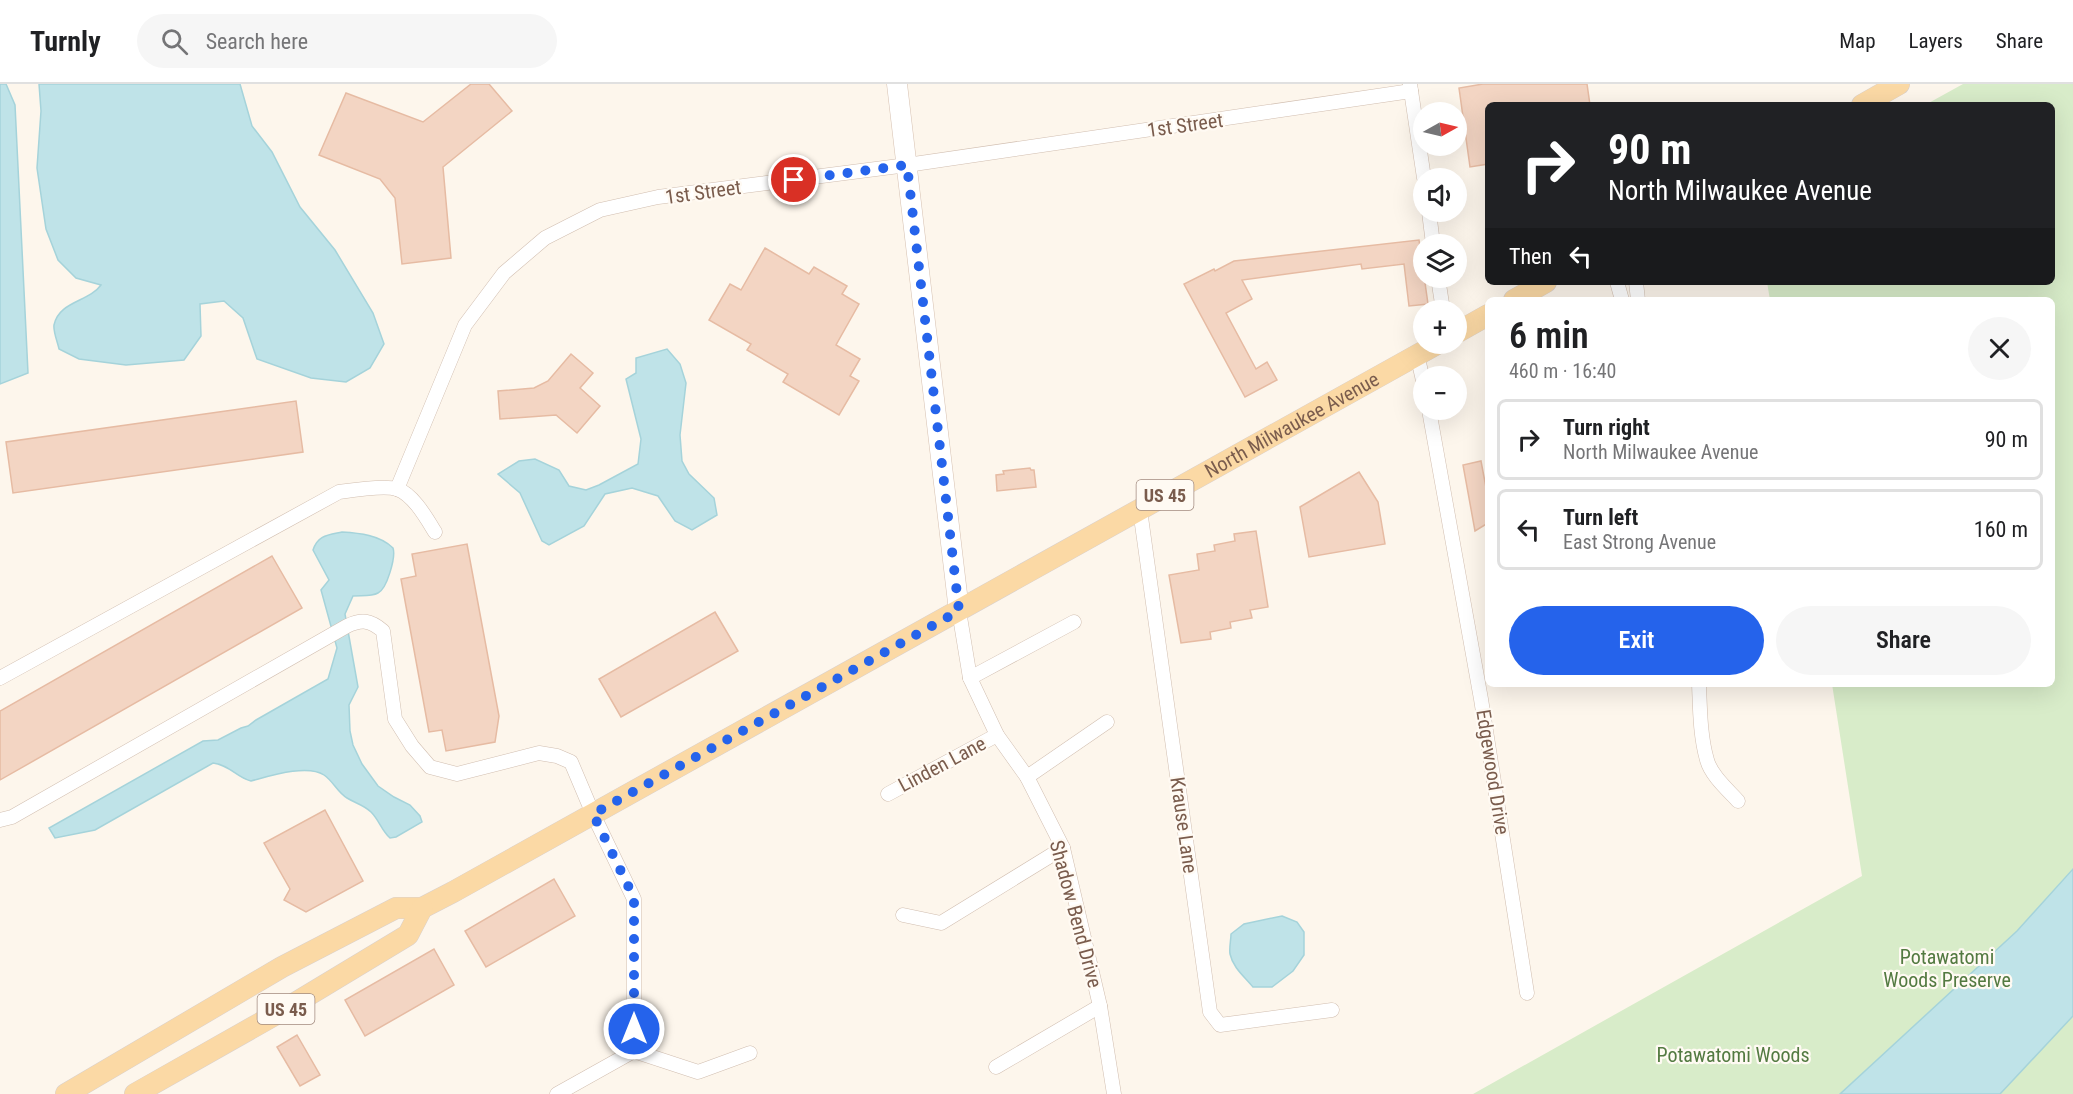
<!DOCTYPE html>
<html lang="en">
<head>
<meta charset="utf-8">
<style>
	body { margin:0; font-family:"Roboto Condensed",sans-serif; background:#f6f6f6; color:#202124; height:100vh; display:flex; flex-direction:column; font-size:22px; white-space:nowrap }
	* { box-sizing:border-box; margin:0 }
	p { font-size:20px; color:#757577 }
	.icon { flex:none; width:33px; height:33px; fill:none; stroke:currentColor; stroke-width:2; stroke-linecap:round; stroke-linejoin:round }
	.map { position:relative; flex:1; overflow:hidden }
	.side { position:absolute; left:1485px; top:213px; width:570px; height:390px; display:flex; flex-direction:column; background:#fff; border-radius:9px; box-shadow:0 6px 24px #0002 }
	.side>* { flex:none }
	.guide { position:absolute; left:1485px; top:18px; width:570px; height:183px; border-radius:9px; box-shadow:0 6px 24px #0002; background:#202124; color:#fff; overflow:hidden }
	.needle { width:39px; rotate:82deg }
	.tools { position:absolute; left:1413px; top:18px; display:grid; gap:12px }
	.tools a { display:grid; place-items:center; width:54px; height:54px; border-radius:50%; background:#fff; box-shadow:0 6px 24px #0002; font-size:30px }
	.pin { position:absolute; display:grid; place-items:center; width:51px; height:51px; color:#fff; margin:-26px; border:3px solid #fff; border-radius:50%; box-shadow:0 2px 6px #0007 }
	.me { position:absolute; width:66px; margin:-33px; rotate:0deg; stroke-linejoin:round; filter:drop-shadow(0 0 4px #0008) }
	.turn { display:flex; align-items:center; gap:21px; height:126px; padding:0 24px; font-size:27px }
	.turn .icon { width:78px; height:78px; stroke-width:2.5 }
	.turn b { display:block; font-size:42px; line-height:51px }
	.then { display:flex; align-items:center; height:57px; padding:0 24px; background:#0003; gap:12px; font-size:22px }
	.round { display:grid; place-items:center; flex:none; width:63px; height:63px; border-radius:32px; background:#f6f6f6 }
	.summary { display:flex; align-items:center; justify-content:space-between; height:102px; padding:0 24px }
	h1 { font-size:36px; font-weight:600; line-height:45px }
	.primary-button { display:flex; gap:12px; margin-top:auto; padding:12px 24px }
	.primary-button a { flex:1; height:69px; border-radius:36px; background:#2563eb; color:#fff; font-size:24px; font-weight:600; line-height:69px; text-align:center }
	.primary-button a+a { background:#f6f6f6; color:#202124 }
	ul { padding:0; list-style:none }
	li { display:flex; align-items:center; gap:18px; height:81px; margin:0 12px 9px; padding:0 12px; border:3px solid #e0e0e0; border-radius:9px }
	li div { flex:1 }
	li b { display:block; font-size:22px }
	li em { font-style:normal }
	header { display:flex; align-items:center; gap:36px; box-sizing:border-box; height:84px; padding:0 30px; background:#fff; border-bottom:2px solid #e0e0e0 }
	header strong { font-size:28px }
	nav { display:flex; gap:33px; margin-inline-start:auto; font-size:21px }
	.search { width:420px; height:54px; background:#f6f6f6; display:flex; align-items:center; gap:15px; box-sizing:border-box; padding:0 21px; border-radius:33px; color:#757577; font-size:22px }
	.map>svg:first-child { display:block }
	.green { fill:#d8ecc9 }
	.water { fill:#bfe3e8; stroke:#a5d3da; stroke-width:1.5 }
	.building { fill:#f3d5c3; stroke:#e6bba3; stroke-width:1.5 }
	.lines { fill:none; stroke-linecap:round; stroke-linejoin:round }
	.street-casing { stroke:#d1beb0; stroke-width:15 }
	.secondary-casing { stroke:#d6c0b0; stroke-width:21 }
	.primary-casing { stroke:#dad1cd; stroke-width:22 }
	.street { stroke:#fff; stroke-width:14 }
	.secondary { stroke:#fff; stroke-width:20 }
	.primary { stroke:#fbd9a5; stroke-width:21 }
	.route { stroke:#2563eb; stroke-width:10; stroke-dasharray:0 18 }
	.labels { text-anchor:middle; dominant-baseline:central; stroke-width:4.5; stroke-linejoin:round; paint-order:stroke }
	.shield { fill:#fffaf3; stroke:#a28b7f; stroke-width:1.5 }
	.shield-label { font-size:18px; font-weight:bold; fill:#7a5c4d }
	.street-label { font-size:20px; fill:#7a5c4d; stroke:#fffaf3 }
	.park-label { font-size:20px; fill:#537a41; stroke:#fffaf3 }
</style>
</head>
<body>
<header>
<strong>Turnly</strong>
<div class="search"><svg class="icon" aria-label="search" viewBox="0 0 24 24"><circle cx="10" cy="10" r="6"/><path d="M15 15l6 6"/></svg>Search here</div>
<nav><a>Map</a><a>Layers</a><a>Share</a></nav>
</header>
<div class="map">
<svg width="2073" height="1010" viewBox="0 0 2073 1010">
	<rect width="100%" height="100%" fill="#fdf6ec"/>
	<path class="green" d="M1963,0h110v1010h-600l389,-218 -30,-192h220v-384h-282l-3,-18h285v-177h-127z"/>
	<g class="water">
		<path d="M0,0h6l9,21 13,268 -28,11z"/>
		<path d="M39,0h201l12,42 20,26 28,55 35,43 38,63 11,31 -14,24 -24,14 -35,-4 -54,-19 -14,-41 -19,-17 -24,3 1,32 -17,24 -58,5 -47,-6 -20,-10c-1,-6 -6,-17 -5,-24 5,-24 35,-23 47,-40l-25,-7 -18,-18 -12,-31 -9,-61 4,-57z"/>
		<path d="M667,265l13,15 6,19 -6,52 2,26 7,13 25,24 3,17 -25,15 -17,-9 -17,-25 -26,-8 -27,6 -21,32 -35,19 -7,-4 -22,-48 -22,-19 21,-13 16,-2 24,11 10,16 17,4 13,-5 39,-21 3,-25 -15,-60 10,-6v-15z"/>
		<path d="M342,448c17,1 38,3 51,16 3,9 -6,41 -15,45 -7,4 -18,2 -25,3l-8,18 13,73 -9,18 1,26 3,14 9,19 16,22 16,11 16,8 10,11 2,6 -26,15 -6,1c-8,-7 -11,-18 -19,-26 -7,-7 -16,-9 -24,-14 -9,-5 -14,-17 -23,-23 -17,-11 -54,1 -73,6 -14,-3 -21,-16 -38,-18l-118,67 -40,8 -6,-10 154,-87 15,-1 23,-12 7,-2 8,-6 72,-41 9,-31 -16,-58 8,-10 -16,-30c5,-15 15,-15 29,-18z"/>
		<path d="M2073,785v147l-73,78h-160l177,-163z"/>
		<path d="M1282,832l15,6 7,10v23l-11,16 -21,16h-19c-8,-10 -20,-19 -23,-33 -1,-6 1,-14 1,-20l13,-10z"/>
	</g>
	<g class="building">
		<path d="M471,0h18l23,27 -69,56 8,91 -49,6 -7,-66 -15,-19 -61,-24 27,-62 77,29z"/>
		<path d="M1483,0h104l3,21h-102v59l-18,3 -11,-79z"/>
		<path d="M1419,156l9,64 -19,2 -5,-42 -42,5 -1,-5 -119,16 10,19 -26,14 30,56 11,-7 10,18 -32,17 -61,-113 30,-15 1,2 19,-10z"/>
		<path d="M765,164l44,26 5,-7 33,19 -5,8 17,10 -23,41 24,14 -10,17 9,5 -20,34 -56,-33 5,-8 -41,-24 4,-6 -42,-24 21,-36 11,6z"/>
		<path d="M571,270l22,19 -13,15 20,18 -23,27 -21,-18 -56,4 -2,-28 36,-3 14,-7z"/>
		<path d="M296,317l7,51 -290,41 -7,-51z"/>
		<path d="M1481,377l7,37v25l-13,8 -12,-66z"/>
		<path d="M1030,384l1,2h3l2,17 -39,4 -1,-16 8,-1 -1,-3z"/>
		<path d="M1359,388l19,30 7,42 -76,13 -9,-50z"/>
		<path d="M1256,447l12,76 -18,3 2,8 -22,4 1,6 -21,4 1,7 -30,4 -12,-68 30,-5 -2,-16 18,-3 -1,-6 21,-4 -1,-7z"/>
		<path d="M467,460l32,172 -4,26 -49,9 -4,-21 -13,2 -28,-153 15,-3 -4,-22z"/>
		<path d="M272,472l30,52 -302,172v-69z"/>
		<path d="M715,528l23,39 -117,66 -22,-38z"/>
		<path d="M325,726l38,71 -57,31 -22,-12 6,-11 -26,-46z"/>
		<path d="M554,795l21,37 -89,51 -21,-36z"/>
		<path d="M434,865l20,36 -89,51 -20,-36z"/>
		<path d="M297,951l23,40 -20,11 -23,-39z"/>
	</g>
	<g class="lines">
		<defs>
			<g id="street">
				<path d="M1410,0l14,94"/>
				<path d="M1429,128l4,32"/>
				<path d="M1438,194l5,32"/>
				<path d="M1617,198l5,18"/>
				<path d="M1636,198l2,18"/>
				<path d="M1417,270l7,31"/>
				<path d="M1429,326l52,289 46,294"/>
				<path d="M397,405l68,-164 39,-52 41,-35 55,-28 58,-13 249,-32 504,-74"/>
				<path d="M1140,426l70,502 10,13 112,-15"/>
				<path d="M959,527l11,67 27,57 30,42 36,71 37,158 14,88"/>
				<path d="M0,594l339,-186c14,-2 45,-7 58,-3 16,5 30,30 38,43"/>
				<path d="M970,594l104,-56"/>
				<path d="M1699,600c1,24 1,52 8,76 4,15 20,29 31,41"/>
				<path d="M1027,693l80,-55"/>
				<path d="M888,710l109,-59"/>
				<path d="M0,736l12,-3 335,-191c15,-7 23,-6 36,5l12,88 17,27 18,21 27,7 82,-21 18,3 14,6 22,52 41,85v152l-77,43"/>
				<path d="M903,831l38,8 122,-75"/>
				<path d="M634,967l64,21 52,-19"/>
				<path d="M996,983l104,-61"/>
			</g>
			<path id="secondary" d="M897,0l62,527"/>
			<g id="primary">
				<path d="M1862,21l37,-21"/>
				<path d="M1514,216l32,-18"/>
				<path d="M1456,249l32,-18"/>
				<path id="s1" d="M66,1010l216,-127 114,-59h26l31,-16 984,-548"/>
				<path d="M135,1010l152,-86 121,-73 14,-27"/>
			</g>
		</defs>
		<use href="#street" class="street-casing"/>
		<use href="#secondary" class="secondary-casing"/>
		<use href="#primary" class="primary-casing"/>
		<use href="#street" class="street"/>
		<use href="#secondary" class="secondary"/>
		<use href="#primary" class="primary"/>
	</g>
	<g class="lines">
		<path class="route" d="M634,945v-131l-41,-84 366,-203 -52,-446 -113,15"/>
	</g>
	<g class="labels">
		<g class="shield">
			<rect x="1136.5" y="396" width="57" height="30" rx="4.5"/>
			<rect x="257.5" y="910" width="57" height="30" rx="4.5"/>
		</g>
		<g class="shield-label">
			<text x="1165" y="411">US 45</text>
			<text x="286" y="925">US 45</text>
		</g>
		<g class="street-label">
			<text transform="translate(1185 41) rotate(-8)">1st Street</text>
			<text transform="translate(703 108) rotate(-8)">1st Street</text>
			<text stroke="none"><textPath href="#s1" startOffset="1400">North Milwaukee Avenue</textPath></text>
			<text transform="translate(942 680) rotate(-28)">Linden Lane</text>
			<text transform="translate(1493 688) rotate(81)">Edgewood Drive</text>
			<text transform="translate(1184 741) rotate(82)">Krause Lane</text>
			<text transform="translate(1076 830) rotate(75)">Shadow Bend Drive</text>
		</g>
		<g class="park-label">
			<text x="1947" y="873">Potawatomi<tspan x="1947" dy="23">Woods Preserve</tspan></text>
			<text x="1733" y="971">Potawatomi Woods</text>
		</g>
	</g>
</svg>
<div class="tools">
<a><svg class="needle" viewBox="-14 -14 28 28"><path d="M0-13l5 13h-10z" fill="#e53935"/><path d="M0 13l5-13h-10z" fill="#757577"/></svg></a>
<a><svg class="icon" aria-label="sound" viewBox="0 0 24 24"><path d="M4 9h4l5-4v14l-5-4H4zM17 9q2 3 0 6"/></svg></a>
<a><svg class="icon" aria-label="layers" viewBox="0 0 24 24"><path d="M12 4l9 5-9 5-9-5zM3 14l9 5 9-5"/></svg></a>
<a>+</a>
<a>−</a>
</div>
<div class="pin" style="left:794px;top:96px;background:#d93025"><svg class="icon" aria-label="arrive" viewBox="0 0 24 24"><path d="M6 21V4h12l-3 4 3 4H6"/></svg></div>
<svg class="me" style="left:634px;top:945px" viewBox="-20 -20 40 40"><circle r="17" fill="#2563eb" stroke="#fff" stroke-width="3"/><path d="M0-11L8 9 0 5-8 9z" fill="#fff"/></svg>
<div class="guide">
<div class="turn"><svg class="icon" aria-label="right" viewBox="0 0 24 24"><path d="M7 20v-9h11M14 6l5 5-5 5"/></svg><div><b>90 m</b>North Milwaukee Avenue</div></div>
<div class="then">Then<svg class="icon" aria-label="left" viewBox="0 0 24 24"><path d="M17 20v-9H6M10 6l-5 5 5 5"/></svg></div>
</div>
<section class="side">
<div class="summary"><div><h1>6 min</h1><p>460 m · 16:40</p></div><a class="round"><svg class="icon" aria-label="close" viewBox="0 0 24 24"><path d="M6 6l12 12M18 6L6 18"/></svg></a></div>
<ul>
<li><svg class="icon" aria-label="right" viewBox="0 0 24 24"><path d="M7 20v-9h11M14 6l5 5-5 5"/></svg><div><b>Turn right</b><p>North Milwaukee Avenue</p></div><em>90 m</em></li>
<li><svg class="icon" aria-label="left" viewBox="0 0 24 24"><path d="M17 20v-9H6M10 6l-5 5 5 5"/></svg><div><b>Turn left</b><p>East Strong Avenue</p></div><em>160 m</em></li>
</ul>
<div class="primary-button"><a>Exit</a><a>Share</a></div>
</section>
</div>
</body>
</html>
